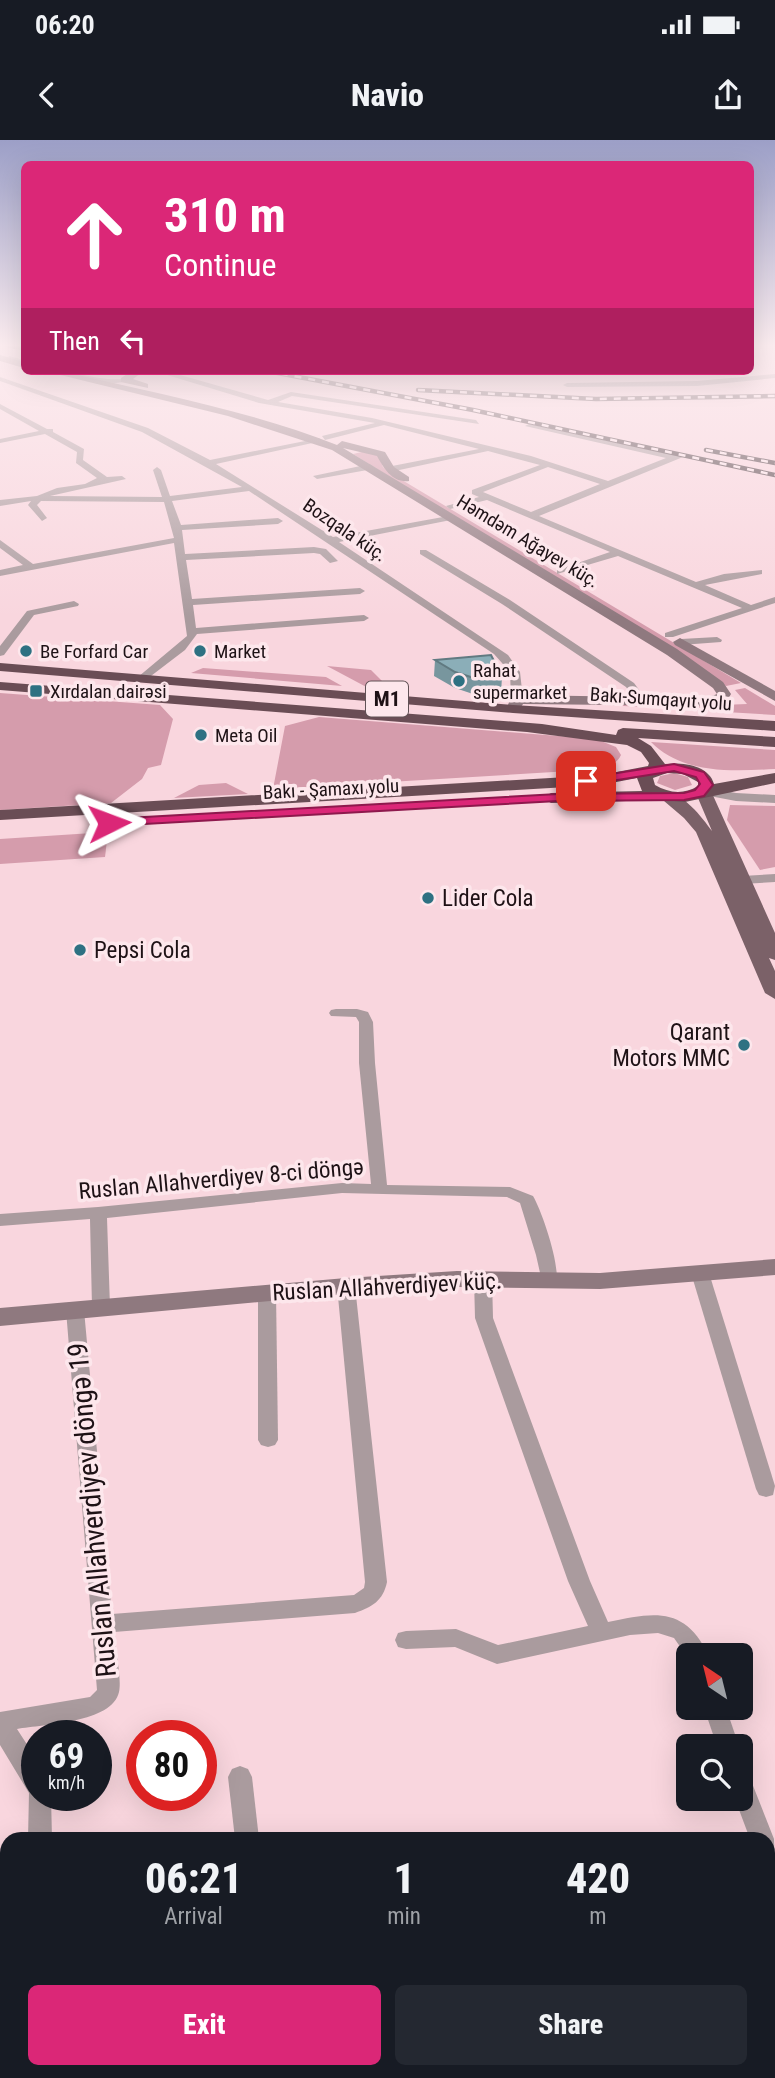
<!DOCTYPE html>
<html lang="en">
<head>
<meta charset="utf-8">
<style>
	body { margin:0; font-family:"Roboto Condensed",sans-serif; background:#242831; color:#f1f3f6; height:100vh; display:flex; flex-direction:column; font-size:26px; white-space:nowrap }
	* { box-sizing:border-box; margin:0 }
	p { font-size:23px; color:#9ea1a6 }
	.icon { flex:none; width:38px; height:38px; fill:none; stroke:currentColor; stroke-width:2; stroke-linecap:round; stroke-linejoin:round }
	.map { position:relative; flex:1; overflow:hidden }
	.panel { position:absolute; left:0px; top:1692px; width:775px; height:247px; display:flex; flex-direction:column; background:#171b24; border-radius:21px 21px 0 0; box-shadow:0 7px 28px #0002 }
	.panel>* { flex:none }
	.banner { position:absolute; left:21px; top:21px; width:733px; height:214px; border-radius:10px; box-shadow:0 7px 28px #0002; background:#db2777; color:#fff; overflow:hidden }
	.needle { width:46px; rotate:325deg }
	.fabs { position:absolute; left:676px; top:1503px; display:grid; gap:14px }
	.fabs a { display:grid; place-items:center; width:77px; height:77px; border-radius:10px; background:#171b24; box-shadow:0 7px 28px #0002; font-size:35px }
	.speed { position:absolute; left:21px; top:1580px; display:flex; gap:14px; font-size:35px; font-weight:700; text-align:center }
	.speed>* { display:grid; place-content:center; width:91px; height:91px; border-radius:50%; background:#171b24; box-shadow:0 7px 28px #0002; line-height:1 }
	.speed small { font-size:18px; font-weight:400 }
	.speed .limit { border:10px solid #d22; background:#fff; color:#111 }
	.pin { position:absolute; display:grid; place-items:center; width:60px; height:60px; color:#fff; margin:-30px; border-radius:14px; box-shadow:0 4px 10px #0006 }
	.me { position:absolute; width:77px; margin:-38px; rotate:87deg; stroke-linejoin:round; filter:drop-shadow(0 0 5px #0008) }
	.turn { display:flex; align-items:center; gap:24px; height:147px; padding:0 28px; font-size:32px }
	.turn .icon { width:91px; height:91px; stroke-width:2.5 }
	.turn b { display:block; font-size:49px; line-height:60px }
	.then { display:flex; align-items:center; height:66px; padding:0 28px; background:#0003; gap:14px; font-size:26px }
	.eta { display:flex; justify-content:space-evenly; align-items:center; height:119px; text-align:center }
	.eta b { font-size:42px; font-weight:800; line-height:49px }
	.primary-button { display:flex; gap:14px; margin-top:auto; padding:14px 28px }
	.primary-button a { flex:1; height:80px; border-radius:10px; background:#db2777; color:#fff; font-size:28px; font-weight:800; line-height:80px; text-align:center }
	.primary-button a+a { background:#242831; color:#f1f3f6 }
	.status { display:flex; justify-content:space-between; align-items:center; height:49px; padding:0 35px; background:#171b24; direction:ltr }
	.status svg { height:19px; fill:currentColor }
	header { display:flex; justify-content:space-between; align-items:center; height:91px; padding:0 28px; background:#171b24; font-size:32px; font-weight:800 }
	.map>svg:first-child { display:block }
	.green { fill:#d59cac }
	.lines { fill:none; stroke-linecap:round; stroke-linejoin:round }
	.street { fill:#aa9b9e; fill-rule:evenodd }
	.secondary { fill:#8f797f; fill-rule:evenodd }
	.primary { fill:#7b6168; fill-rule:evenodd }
	.highway { fill:#6a4d55; fill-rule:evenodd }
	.rail-casing { stroke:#47373c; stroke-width:4.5 }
	.rail { stroke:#fde7ec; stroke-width:2.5; stroke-dasharray:7; stroke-linecap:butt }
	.wall { fill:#78969e }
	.building { fill:#8baeb8; stroke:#617a81; stroke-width:2 }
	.route { fill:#db2777; stroke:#8e194d; stroke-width:2 }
	.poi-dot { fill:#2e7182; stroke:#fde7ec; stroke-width:2.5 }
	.labels { text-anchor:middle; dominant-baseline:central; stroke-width:7; stroke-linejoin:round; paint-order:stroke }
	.far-street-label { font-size:19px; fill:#1e1216; stroke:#fde7ec }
	.far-poi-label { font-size:19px; fill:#1e1216; stroke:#fde7ec; text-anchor:start }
	.shield { fill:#fde7ec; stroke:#615256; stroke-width:2 }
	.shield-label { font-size:21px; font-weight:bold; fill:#1e1216 }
	.poi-label { font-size:23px; fill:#1e1216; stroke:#fde7ec; text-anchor:start }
	.street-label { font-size:23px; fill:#1e1216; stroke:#fde7ec }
	.near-street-label { font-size:28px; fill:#1e1216; stroke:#fde7ec }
</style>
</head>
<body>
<div class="status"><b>06:20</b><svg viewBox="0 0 49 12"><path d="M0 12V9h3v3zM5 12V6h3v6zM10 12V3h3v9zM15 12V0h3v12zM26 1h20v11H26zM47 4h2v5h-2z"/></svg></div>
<header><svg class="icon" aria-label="back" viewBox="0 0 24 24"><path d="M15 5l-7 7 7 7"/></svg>Navio<svg class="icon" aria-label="share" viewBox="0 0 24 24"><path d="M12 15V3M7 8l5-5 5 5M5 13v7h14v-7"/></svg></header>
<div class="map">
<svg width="775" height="1938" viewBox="0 0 775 1938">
	<rect width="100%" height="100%" fill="#f9d6de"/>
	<g class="green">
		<path d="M366,311l13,5 4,11 9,7 349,209 -15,3 -373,-232z"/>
		<path d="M327,526l44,4 15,15 -14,5z"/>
		<path d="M203,528l123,9 16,9 -151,-13z"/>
		<path d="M745,548l30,18v9l-219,-13 114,5 77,-3 -12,-14z"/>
		<path d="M0,553l160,12 13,14 -12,46 -13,3 -6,11 -31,24 -111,7z"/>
		<path d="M319,577l277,22 20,8 5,8c-6,13 -21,13 -34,15l-314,19 12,-63z"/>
		<path d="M651,602l124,8v19c-42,2 -91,6 -124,-27z"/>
		<path d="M674,633l14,4 4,8 -17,5 -18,-7 3,-7z"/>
		<path d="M226,643l22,11 -74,4 25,-13z"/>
		<path d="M730,665l45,1v61l-15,3 -33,-50z"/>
		<path d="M108,692l-3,25 -105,7v-25z"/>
	</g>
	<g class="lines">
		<g class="street">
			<path d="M9,216l15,4v4l-18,-4z"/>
			<path d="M57,231c18,0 33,7 51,8 8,1 15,-1 22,2l-21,3z"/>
			<path d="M154,231h12l102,29 23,-8 185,28 3,4 -187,-28 -14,6 94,16 159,38 77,25 58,-23 -141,-32 4,-2 145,31 9,-2v4l-144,59 157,66 28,-8 38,-4v4l-57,11 46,20 24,-8v6l-102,34h-8v-4l77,-25 -124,-52 -61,18v-4l53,-18 -123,-52 -37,9 -4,-3 33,-9 -7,-3v-4l68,-25 -52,-14 -98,21 -3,-1v-4l92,-18 -95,-24 -59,15 -3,-4 53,-13 -116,-20zM548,327l52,17 -69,28 -48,-20z"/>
			<path d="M775,234v4l-78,8 -130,1 -4,-2 4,-2 130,-2z"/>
			<path d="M0,237l148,51 62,32 110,-22 -3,4 -101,22 117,73 121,-22 1,2 -4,3 -112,22 169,113 12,17 3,27 -6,3 -6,-3 -1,-27 -16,-18 -245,-163 -77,10 9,24 97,-7 5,3 -5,3 -96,6 3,24 129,-7 12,2 12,12 -8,2 -10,-9 -6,-1 -128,7 6,39 168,-11 5,3 -5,3 -167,11 3,23 168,-13 5,3 -5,3 -167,13 -12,16 -38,29h-8l-1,-2 49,-41 -13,-93 -174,33v-6l23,-5 -23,-17v-8l33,24 141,-26 -10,-36 -123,-1 -4,4 10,13 -5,3 -14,-16 3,-4 -31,5v-6l37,-4 20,-8 28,-4 12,-6 -21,-15 1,-11 -32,-18 -45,9v-4l39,-8 -39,-22v-5l47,25h6v3l31,17 -1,11 24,17 15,-1 4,3 -76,17 112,1 -9,-27 4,-3 4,3 9,26 72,-9 -100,-55 -142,-51z"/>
			<path d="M370,324l4,3 -1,2 -56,10 -4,-3z"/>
			<path d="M420,410h6l84,50 124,83 14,19 -10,2 -12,-17 -124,-83 -82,-50z"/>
			<path d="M74,461l5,3 -1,2 -44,9 -30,40 -4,1v-10l27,-35z"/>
			<path d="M717,497l5,3 -1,2 -40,3 -5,-3 5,-3z"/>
			<path d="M703,647l33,6 39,2v8l-39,-2 -37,-7 -2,-3z"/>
			<path d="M775,734v8l-33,2 -7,-4 7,-4z"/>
			<path d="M336,869h21l11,3 5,10 2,41 12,122 123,2 23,9c9,15 30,76 22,90h-12l-7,-31 -16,-52 -13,-6 -165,-4 -235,25 3,89 -3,4h-12l-3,-4 -2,-88 -90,7v-12l98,-7 244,-24 29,1 -12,-121v-41l-3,-5 -25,-1 -2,-3 2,-3z"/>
			<path d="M700,1127l6,2 3,4 66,213 -2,9 -7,2 -7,-2 -3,-6 -65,-216 3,-4z"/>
			<path d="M483,1133l6,2 3,4 1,39 97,263 18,41c47,-10 77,-16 101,34h-21v2l-14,-20 -16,-5 -28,2 -133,29 -42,-17 -49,2 -8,-2 -3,-7 3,-7 8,-2 50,-2 42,16 90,-19 -20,-45 -93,-263 -1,-39 3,-4z"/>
			<path d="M346,1140l6,2 3,4 32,296c-4,19 -15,25 -32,31l-241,19c1,16 8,46 5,60 -7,31 -75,32 -102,37l20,31v36h14l1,43h-24l1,-46 -29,-48v-33l90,-15 7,-7 -31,-380 3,-4h12l3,4 28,304 242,-19 10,-7 1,-6 -28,-296 3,-4z"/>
			<path d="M267,1146l6,2 3,4 2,148 -3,5 -7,2 -7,-2 -3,-5v-148l3,-4z"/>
			<path d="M704,1568h22l13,38h-22z"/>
			<path d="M240,1626l8,3 4,8 7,62h-24l-7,-62 4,-8z"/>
			<path d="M740,1630l8,3 26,66 1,41 -7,-3v-38h-18l-15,-40h5z"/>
			<rect x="768" y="1776" width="7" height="24"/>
			<rect x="31" y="1932" width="26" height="6"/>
			<rect x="259" y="1932" width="26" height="6"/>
			<path d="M351,1932h76l-2,6h-76z"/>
			<rect x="472" y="1932" width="26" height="6"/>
		</g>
		<g class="secondary">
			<path d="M5,205h19v6l-18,-4z"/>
			<path d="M0,215l24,7v6l-24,-7z"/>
			<path d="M44,231h17c93,22 187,39 276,74l5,-4 43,11 9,15 15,10v4c-16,2 -25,-12 -32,-25l-34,-8 334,201 46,33 8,12 -4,7 -19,5 -185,-2 -5,8h-10l-2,-3 6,-13 5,-1 190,3 10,-4 -4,-6 -46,-33 -335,-205 -104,-34z"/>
			<path d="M132,231h12l-11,8 15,5v4l-27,-6v-4z"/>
			<path d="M680,498l95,53v10l-100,-56 -2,-3z"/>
			<path d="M775,1119v16l-175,14 -143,-2 -111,7 -346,32v-18l346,-30 111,-7 143,2z"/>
		</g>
		<path class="primary" d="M703,646l8,5 64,142v27l-6,-2 6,13v28l-10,-6 -69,-161 -12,-14 -27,-23 2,-3c20,-5 43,25 53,39l-17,-40z"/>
		<g class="highway">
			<path d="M0,523l513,42 262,16v10l-262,-18 -513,-42z"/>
			<path d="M0,542l542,42 74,11 2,-5 5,-2 152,9v10l-137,-9 13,8 14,18c17,-2 44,1 49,20l61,-11v10l-90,19 -22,-2 -112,3 -8,-5 8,-5 91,-2 -5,-13 -36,7 -601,35v-10l601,-35 47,-9 1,-3 -8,-11 -14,-7 -100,-13 -527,-42zM667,633l16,1 15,8v4c-15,9 -29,7 -43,-1l-2,-7z"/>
		</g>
		<defs>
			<g id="rail">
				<path d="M267,231l206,39 302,65"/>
				<path d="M418,250l178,9 179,-3"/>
				<path d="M706,310l69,13"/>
			</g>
		</defs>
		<use href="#rail" class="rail-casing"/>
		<use href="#rail" class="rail"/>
	</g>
	<path class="wall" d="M435,520l67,17 -1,16 -28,1 -18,-6 -21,-12z"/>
	<path class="building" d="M491,515l11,22 -28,1 -19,-6 -20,-12z"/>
	<linearGradient id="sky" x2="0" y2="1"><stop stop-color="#9c9fc7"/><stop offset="0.43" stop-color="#fcedf0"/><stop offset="1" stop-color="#fcedf0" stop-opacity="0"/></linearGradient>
	<rect width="775" height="477" fill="url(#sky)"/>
	<path class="route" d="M674,624l30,8 9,13 -9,11 -20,4 -126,1 -449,25 -6,-3 6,-4 449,-25 126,-1 11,-3 5,-6 -4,-7 -22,-6 -88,14 -6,-4 6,-3z"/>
	<g class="poi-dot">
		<circle cx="26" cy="511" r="7"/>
		<circle cx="200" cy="511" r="7"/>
		<circle cx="459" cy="541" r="7"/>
		<rect x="29" y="544" width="14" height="14" rx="3.5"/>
		<circle cx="201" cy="595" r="7"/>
		<circle cx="428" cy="758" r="7"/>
		<circle cx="80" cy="810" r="7"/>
		<circle cx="744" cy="905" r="7"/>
	</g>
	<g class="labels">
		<g class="far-street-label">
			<text transform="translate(345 390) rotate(34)">Bozqala küç.</text>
			<text transform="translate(528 401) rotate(31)">Həmdəm Ağayev küç.</text>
			<text transform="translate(661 559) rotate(4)">Bakı-Sumqayıt yolu</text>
			<text transform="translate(331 649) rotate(-3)">Bakı - Şamaxı yolu</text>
		</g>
		<g class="far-poi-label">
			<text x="40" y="511">Be Forfard Car</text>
			<text x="214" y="511">Market</text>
			<text x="473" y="530">Rahat<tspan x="473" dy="22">supermarket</tspan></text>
			<text x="50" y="551">Xırdalan dairəsi</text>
			<text x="215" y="595">Meta Oil</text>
		</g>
		<rect class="shield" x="366" y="541.5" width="42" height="35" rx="5"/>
		<g class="shield-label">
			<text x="387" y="559">M1</text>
		</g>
		<g class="poi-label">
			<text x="442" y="758">Lider Cola</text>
			<text x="94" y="810">Pepsi Cola</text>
			<text x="730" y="892" text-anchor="end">Qarant<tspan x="730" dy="26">Motors MMC</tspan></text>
		</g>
		<g class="street-label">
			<text transform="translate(221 1039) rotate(-5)">Ruslan Allahverdiyev 8-ci döngə</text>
			<text transform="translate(387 1147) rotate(-3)">Ruslan Allahverdiyev küç.</text>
		</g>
		<g class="near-street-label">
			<text transform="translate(92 1370) rotate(-95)">Ruslan Allahverdiyev döngə 19</text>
		</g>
	</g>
</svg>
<div class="fabs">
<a><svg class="needle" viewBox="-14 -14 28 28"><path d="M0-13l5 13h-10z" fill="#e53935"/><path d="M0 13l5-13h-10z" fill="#9ea1a6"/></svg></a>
<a><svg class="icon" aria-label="search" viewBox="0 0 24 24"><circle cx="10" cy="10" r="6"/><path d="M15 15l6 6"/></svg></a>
</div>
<div class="speed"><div>69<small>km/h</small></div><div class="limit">80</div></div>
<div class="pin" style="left:586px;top:641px;background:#d93025"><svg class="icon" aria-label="arrive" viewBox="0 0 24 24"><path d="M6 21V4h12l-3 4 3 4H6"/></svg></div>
<svg class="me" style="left:109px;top:683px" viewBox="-20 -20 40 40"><path d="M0-17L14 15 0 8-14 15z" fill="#db2777" stroke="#fff" stroke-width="4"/></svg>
<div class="banner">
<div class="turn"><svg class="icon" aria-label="ahead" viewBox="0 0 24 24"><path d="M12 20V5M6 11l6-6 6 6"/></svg><div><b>310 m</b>Continue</div></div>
<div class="then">Then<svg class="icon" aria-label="left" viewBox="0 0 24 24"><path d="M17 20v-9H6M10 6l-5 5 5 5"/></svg></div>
</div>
<section class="panel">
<div class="eta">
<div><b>06:21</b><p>Arrival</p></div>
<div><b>1</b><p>min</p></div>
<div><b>420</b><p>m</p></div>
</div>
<div class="primary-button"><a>Exit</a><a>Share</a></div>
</section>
</div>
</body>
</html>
